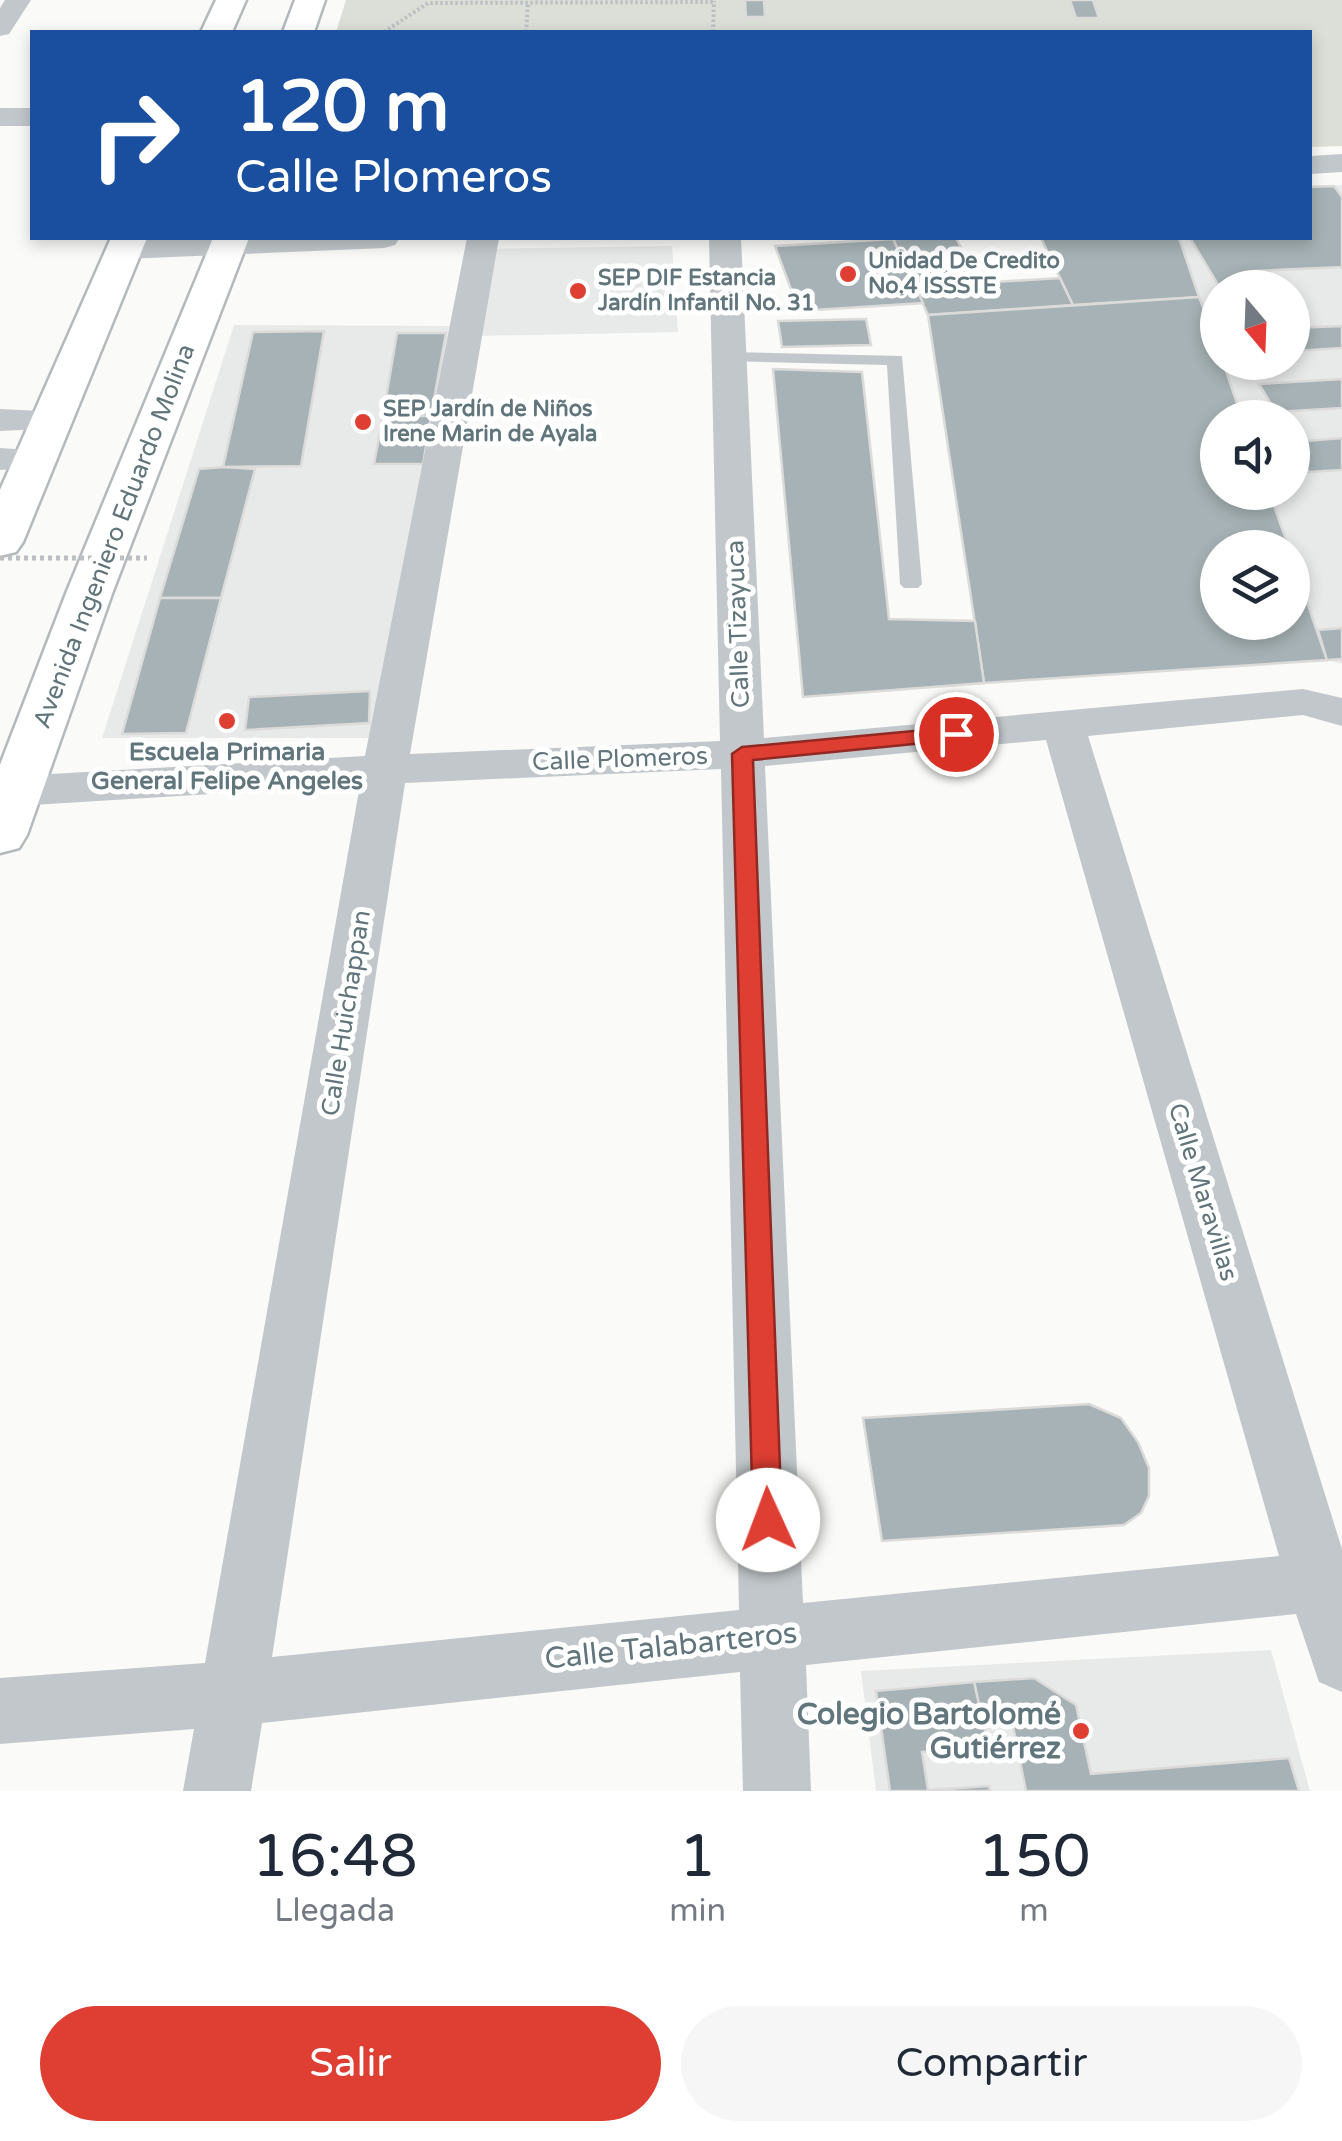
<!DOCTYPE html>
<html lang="es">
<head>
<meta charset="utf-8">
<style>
	body { margin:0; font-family:"Varela Round",sans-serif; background:#f6f6f7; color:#1f2937; height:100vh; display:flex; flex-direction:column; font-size:38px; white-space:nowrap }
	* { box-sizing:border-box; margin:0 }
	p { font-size:32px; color:#747a83 }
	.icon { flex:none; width:55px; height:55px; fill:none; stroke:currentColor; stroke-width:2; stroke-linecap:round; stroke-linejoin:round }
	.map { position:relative; height:1791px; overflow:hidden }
	.details { display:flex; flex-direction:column; background:#fff; flex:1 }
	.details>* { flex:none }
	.hud { position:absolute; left:30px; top:30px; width:1282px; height:210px; border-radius:0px; box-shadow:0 5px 15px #0003; background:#1a4fa0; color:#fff; overflow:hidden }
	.needle { width:65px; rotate:161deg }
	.controls { position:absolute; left:1200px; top:270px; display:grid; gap:20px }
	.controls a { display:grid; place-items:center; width:110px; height:110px; border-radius:50%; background:#fff; box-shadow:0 5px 15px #0003; font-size:50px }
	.pin { position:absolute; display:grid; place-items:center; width:85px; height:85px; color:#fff; margin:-42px; border:5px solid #fff; border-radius:50%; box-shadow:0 2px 10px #0007 }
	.me { position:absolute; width:110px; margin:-55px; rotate:358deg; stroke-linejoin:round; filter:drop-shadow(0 0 8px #0008) }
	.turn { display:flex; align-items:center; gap:35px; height:210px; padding:0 40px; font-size:45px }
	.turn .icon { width:130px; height:130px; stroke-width:2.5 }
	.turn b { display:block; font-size:70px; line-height:85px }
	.eta { display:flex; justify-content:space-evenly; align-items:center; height:170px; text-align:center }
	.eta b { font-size:60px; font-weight:600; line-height:70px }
	.cta { display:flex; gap:20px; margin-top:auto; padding:20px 40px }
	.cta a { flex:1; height:115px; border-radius:60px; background:#df3e33; color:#fff; font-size:40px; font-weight:600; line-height:115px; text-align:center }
	.cta a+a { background:#f6f6f7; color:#1f2937 }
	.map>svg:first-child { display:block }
	.built { fill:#e8eae9 }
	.green { fill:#dbdfd7 }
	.building { fill:#a6b2b5; stroke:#dcdbda; stroke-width:2.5 }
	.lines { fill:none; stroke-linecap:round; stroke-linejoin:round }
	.primary-casing { stroke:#b3babc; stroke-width:5 }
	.path { stroke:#bcc0c2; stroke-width:4; stroke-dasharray:2.5 2.5; stroke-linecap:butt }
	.lane { fill:#c1c7ca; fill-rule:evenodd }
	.street { fill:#c1c7ca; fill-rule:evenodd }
	.primary { fill:#fff; fill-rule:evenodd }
	.path-bridge { stroke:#bcc0c2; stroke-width:5; stroke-dasharray:4 4; stroke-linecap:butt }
	.route { fill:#df3e33; stroke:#912821; stroke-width:2.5 }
	.poi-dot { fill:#df3e33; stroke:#fff; stroke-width:4 }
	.labels { text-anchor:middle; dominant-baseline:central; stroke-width:10; stroke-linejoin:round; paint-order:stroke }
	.far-poi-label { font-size:22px; font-weight:bold; fill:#61757c; stroke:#fff; text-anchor:start }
	.street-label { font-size:25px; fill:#61757c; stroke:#fff }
	.poi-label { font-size:25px; font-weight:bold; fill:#61757c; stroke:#fff }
	.near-street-label { font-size:30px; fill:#61757c; stroke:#fff }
	.near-poi-label { font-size:30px; font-weight:bold; fill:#61757c; stroke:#fff; text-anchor:end }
</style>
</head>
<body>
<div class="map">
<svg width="1342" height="1791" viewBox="0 0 1342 1791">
	<rect width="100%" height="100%" fill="#fafaf8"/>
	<g class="built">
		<path d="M1342,185v479l-15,-4 -34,-101 -1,-11 -3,-1 -20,-54 23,-1v-74l-50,-1 -19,-54 69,-1v-74h-74l-1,59 -38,-109h131v-52z"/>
		<path d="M672,246l6,86 -201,4 7,-87z"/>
		<path d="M234,325l215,1 -69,412h-278z"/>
		<path d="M1271,1650l39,141h-434l-15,-120z"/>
	</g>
	<path class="green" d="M346,0h996v146l-32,1v-115h-974z"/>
	<g class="building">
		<path d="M745,0h19l1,17h-19z"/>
		<path d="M1070,0h23l6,18h-23z"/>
		<path d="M1334,186l8,11v70l-86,4 11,17h-47l-30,-50h120v-51z"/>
		<path d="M956,238l23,45 81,-5 13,27 -145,10 -35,-76z"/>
		<path d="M1041,238h138l20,59 -126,8z"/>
		<path d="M893,239l30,64 -124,8 -24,-65z"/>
		<path d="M1199,297l19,50v15h5l19,56h-24v74h51l20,56h-71v74h74v-63l35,101 -343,23 -56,-368z"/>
		<path d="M866,319l5,26 -89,2 -4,-26z"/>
		<path d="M1342,326v22l-47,3 -3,-3v-20z"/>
		<path d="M324,331l-23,135 -78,1 30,-135z"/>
		<path d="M397,333h49l-15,83h-48z"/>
		<path d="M773,369l89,3 27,247 86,2 9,62 -181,14z"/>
		<path d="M1342,379v29l-66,4 -17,-28z"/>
		<path d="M383,416h48l-8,48h-49z"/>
		<path d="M1342,438v32l-33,2 -17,-30z"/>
		<path d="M223,467l32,2 -34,129h-61l39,-129z"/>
		<path d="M160,598h61l-35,135 -64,1z"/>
		<path d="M1342,628v31l-15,1 -9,-30z"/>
		<path d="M370,691l-1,32 -124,7 4,-33z"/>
		<path d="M1089,1404l32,14 17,24 11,26v28l-8,17 -17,12 -242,16 -19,-123z"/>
		<path d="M1034,1678l42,27 15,69 198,-16 10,33h-273l-13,-65 -30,2 -9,-46z"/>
		<path d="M974,1682l15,66 -67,4 6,38 61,-4 1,5h-100l-14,-100z"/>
	</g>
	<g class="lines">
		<defs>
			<g id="primary">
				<path d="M216,0h30l-14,32h-31z"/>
				<path d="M295,0h30l-11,32h-31z"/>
				<path d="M111,238h36l-124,304 -7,10 -16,4v-66z"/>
				<path d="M213,238h36l-136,353 -86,244 -8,13 -19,5v-88l67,-174z"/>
			</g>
		</defs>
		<use href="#primary" class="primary-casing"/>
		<g class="path">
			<path d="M384,32l44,-29 286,-1"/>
			<path d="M526,32l2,-29"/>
			<path d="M713,32l1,-31"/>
		</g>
		<path class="lane" d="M729,352l173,4 20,228 -4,4h-14l-4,-4 -13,-219 -164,-4v-8z"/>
		<g class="street">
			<path d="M5,0h26l-22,34 -9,2v-28z"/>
			<rect x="0" y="108" width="32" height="18"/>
			<path d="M1342,154v18l-32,2v-18z"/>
			<path d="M169,238h231l-5,7 -11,3 -260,11 -11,-3 -5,-7 5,-7z"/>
			<path d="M467,238h32l-89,516 310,-13 -11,-503h32l23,500 539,-49 39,9v28l-39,-11 -215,21 254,813v143l-23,-10 -23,-68 -490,51 5,126h-68l-3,-119 -478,51 -11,68h-68l11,-62 -194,15v-66l205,-15 155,-878 -344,21 -16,-5v-20l16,-5 349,-20zM1046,740l233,816 -476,47 -38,-837zM721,769l18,841 -467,47 133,-874z"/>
			<path d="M0,409l62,3 5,8 -5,8 -62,3z"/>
			<path d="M0,448l45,3 6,8 -6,8 -45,3z"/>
		</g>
		<use href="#primary" class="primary"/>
		<path class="path-bridge" d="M0,558h147"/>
	</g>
	<path class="route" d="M956,727l8,2 3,5 -3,5 -211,21 29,760 -4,10 -10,4 -11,-4 -4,-10 -21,-766 10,-7z"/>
	<g class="poi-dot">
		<circle cx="848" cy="274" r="10"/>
		<circle cx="578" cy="291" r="10"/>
		<circle cx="363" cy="422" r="10"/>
		<circle cx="227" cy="721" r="10"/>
		<circle cx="1081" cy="1731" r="10"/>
	</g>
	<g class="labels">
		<g class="far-poi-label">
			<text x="868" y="261">Unidad De Credito<tspan x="868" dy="25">No.4 ISSSTE</tspan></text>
			<text x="598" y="278">SEP DIF Estancia<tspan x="598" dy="25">Jardín Infantil No. 31</tspan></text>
			<text x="383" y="409">SEP Jardín de Niños<tspan x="383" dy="25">Irene Marin de Ayala</tspan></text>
		</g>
		<g class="street-label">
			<text transform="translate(114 536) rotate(-69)">Avenida Ingeniero Eduardo Molina</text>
			<text transform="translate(738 624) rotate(-92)">Calle Tizayuca</text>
			<text transform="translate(620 759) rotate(-2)">Calle Plomeros</text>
			<text transform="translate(346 1013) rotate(-81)">Calle Huichappan</text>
			<text transform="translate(1203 1192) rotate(73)">Calle Maravillas</text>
		</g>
		<g class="poi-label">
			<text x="227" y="752">Escuela Primaria<tspan x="227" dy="29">General Felipe Angeles</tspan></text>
		</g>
		<g class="near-street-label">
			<text transform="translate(671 1646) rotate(-6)">Calle Talabarteros</text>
		</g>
		<g class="near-poi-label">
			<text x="1061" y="1714">Colegio Bartolomé<tspan x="1061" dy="34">Gutiérrez</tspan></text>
		</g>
	</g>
</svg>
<div class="controls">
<a><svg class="needle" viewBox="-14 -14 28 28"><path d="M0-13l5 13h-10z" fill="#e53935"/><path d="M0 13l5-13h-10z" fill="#747a83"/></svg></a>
<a><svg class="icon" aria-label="sound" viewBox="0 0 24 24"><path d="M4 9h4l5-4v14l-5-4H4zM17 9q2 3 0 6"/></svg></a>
<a><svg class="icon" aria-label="layers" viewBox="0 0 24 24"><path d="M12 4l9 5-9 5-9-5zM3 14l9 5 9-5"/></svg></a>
</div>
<div class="pin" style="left:956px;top:734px;background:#d93025"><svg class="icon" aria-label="arrive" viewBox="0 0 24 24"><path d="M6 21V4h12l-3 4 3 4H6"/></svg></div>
<svg class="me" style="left:768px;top:1520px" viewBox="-20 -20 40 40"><circle r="19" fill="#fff"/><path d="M0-13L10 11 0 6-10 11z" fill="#df3e33"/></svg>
<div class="hud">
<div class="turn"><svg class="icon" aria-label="right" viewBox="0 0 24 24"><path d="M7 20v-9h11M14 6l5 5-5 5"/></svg><div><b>120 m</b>Calle Plomeros</div></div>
</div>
</div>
<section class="details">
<div class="eta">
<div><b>16:48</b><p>Llegada</p></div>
<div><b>1</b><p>min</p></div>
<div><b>150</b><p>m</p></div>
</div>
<div class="cta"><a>Salir</a><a>Compartir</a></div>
</section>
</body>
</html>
